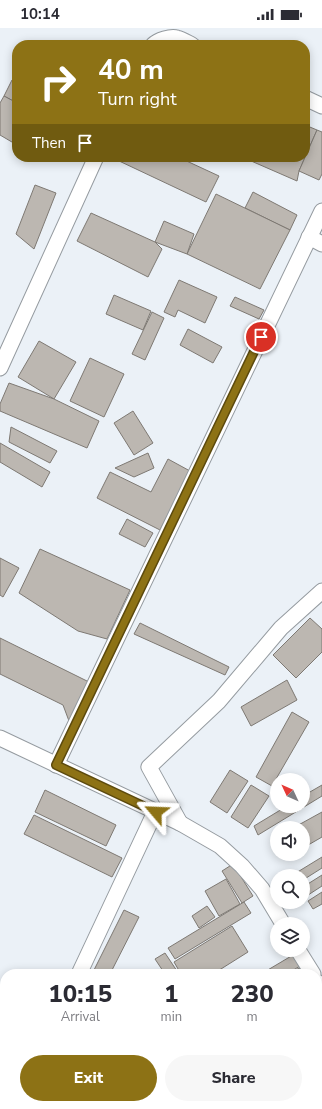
<!DOCTYPE html>
<html lang="en">
<head>
<meta charset="utf-8">
<style>
	body { margin:0; font-family:"Nunito Sans",sans-serif; background:#f7f7f7; color:#2b2b33; height:100vh; display:flex; flex-direction:column; font-size:15px; white-space:nowrap }
	* { box-sizing:border-box; margin:0 }
	p { font-size:13px; color:#7c7c81 }
	.icon { flex:none; width:22px; height:22px; fill:none; stroke:currentColor; stroke-width:2; stroke-linecap:round; stroke-linejoin:round }
	.map { position:relative; flex:1; overflow:hidden }
	.drawer { position:absolute; left:0px; top:941px; width:322px; height:140px; display:flex; flex-direction:column; background:#fff; border-radius:16px 16px 0 0; box-shadow:0 2px 10px #0003 }
	.drawer>* { flex:none }
	.guide { position:absolute; left:12px; top:12px; width:298px; height:122px; border-radius:16px; box-shadow:0 2px 10px #0003; background:#8d7215; color:#fff; overflow:hidden }
	.needle { width:26px; rotate:314deg }
	.buttons { position:absolute; left:270px; top:745px; display:grid; gap:8px }
	.buttons a { display:grid; place-items:center; width:40px; height:40px; border-radius:50%; background:#fff; box-shadow:0 2px 10px #0003; font-size:20px }
	.pin { position:absolute; display:grid; place-items:center; width:34px; height:34px; color:#fff; margin:-17px; border:2px solid #fff; border-radius:50%; box-shadow:0 1px 4px #0007 }
	.me { position:absolute; width:44px; margin:-22px; rotate:296deg; stroke-linejoin:round; filter:drop-shadow(0 0 3px #0008) }
	.turn { display:flex; align-items:center; gap:14px; height:84px; padding:0 20px; font-size:18px }
	.turn .icon { width:52px; height:52px; stroke-width:2.5 }
	.turn b { display:block; font-size:28px; line-height:34px }
	.then { display:flex; align-items:center; height:38px; padding:0 20px; background:#0003; gap:8px; font-size:15px }
	.eta { display:flex; justify-content:space-evenly; align-items:center; height:68px; text-align:center }
	.eta b { font-size:24px; font-weight:800; line-height:28px }
	.button { display:flex; gap:8px; margin-top:auto; padding:8px 20px }
	.button a { flex:1; height:46px; border-radius:24px; background:#8d7215; color:#fff; font-size:16px; font-weight:800; line-height:46px; text-align:center }
	.button a+a { background:#f7f7f7; color:#2b2b33 }
	.status { display:flex; justify-content:space-between; align-items:center; height:28px; padding:0 20px; background:#fff; direction:ltr }
	.status svg { height:11px; fill:currentColor }
	.map>svg:first-child { display:block }
	.building { fill:#bcb7b1; stroke:#7e7973 }
	.lines { fill:none; stroke-linecap:round; stroke-linejoin:round }
	.street-casing { stroke:#959ba0; stroke-width:17 }
	.street { stroke:#fff; stroke-width:15 }
	.route-casing { stroke:#5c4a0e; stroke-width:10 }
	.route { stroke:#8d7215; stroke-width:7 }
</style>
</head>
<body>
<div class="status"><b>10:14</b><svg viewBox="0 0 49 12"><path d="M0 12V9h3v3zM5 12V6h3v6zM10 12V3h3v9zM15 12V0h3v12zM26 1h20v11H26zM47 4h2v5h-2z"/></svg></div>
<div class="map">
<svg width="322" height="1081" viewBox="0 0 322 1081">
	<rect width="100%" height="100%" fill="#ebf1f7"/>
	<g class="building">
		<path d="M12,52l5,3v20l-13,-7z"/>
		<path d="M4,68l13,7v42l-17,-10v-32z"/>
		<path d="M305,97l12,5 -18,41 -2,10 -55,-24h63z"/>
		<path d="M317,102l5,2v42l-3,6 -20,-9z"/>
		<path d="M118,129h60l41,19 -13,26 -89,-42z"/>
		<path d="M35,157l21,8 -22,56 -18,-15z"/>
		<path d="M253,164l44,23 -7,15 -45,-22z"/>
		<path d="M216,166l74,36 -30,59 -73,-35z"/>
		<path d="M91,185l64,29 7,7 -14,28 -71,-36z"/>
		<path d="M164,193l30,13 -7,20 -32,-12z"/>
		<path d="M179,252l38,17 -12,26 -27,-13 -3,7 -11,-5z"/>
		<path d="M114,267l37,16 -8,19 -37,-16z"/>
		<path d="M235,269l29,13 -5,9 -29,-13z"/>
		<path d="M152,284l12,6 -19,42 -13,-6z"/>
		<path d="M188,301l34,18 -9,16 -33,-18z"/>
		<path d="M39,313l37,21 -22,37 -36,-22z"/>
		<path d="M90,330l34,16 -20,43 -34,-16z"/>
		<path d="M9,355l45,16 45,22 -12,27 -87,-37v-7z"/>
		<path d="M133,383l20,32 -19,12 -20,-32z"/>
		<path d="M11,399l46,24 -7,12 -41,-21z"/>
		<path d="M0,415l50,29 -8,15 -42,-25z"/>
		<path d="M148,425l6,15 -20,9 -19,-9z"/>
		<path d="M168,431l22,12 -30,59 -63,-32 13,-26 41,20z"/>
		<path d="M127,491l26,14 -8,14 -26,-13z"/>
		<path d="M40,521l90,41 -23,49 -29,-8 -59,-38z"/>
		<path d="M0,530l19,10 -16,29 -3,-2z"/>
		<path d="M310,590l12,11v23l-26,26 -23,-23z"/>
		<path d="M140,595l89,44 -4,8 -91,-41z"/>
		<path d="M0,610l89,44 -20,39 -6,-16 -63,-31z"/>
		<path d="M287,652l10,20 -46,26 -10,-19z"/>
		<path d="M292,684l17,10 -37,64 -16,-9z"/>
		<path d="M230,742l18,11 -21,32 -17,-11z"/>
		<path d="M251,757l18,11 -21,32 -17,-11z"/>
		<path d="M322,757v11l-64,39 -4,-9 33,-20h16v-10z"/>
		<path d="M45,762l71,35 -10,21 -71,-34z"/>
		<path d="M322,784v25l-19,11v-20h-10z"/>
		<path d="M34,787l88,43 -10,19 -88,-43z"/>
		<path d="M322,829v11l-19,12v-4h-12z"/>
		<path d="M233,836l20,32 -11,7 -20,-32z"/>
		<path d="M322,847v11l-17,11 -2,-2v-8z"/>
		<path d="M226,851l14,25 -21,12 -14,-25z"/>
		<path d="M322,864v12l-9,5 -5,-8z"/>
		<path d="M244,874l7,11 -76,46 -7,-11z"/>
		<path d="M207,878l8,11 -16,11 -7,-12z"/>
		<path d="M124,882l15,7 -29,57h-18z"/>
		<path d="M232,898l16,26 -35,22h-32l-7,-12z"/>
		<path d="M165,925l14,21h-14l-10,-15z"/>
		<path d="M293,927l7,11 -13,8h-26z"/>
		<path d="M299,940l4,6h-14z"/>
		<path d="M5,988v20l-5,-3v-6z"/>
		<path d="M322,996v27l-5,2v-27z"/>
		<path d="M322,1033v17l-5,3v-17z"/>
		<path d="M206,1076h30l-9,5h-18z"/>
		<path d="M237,1076h19l3,5h-30z"/>
		<path d="M265,1076h12l-9,5z"/>
		<path d="M297,1076h14l3,5h-26z"/>
	</g>
	<g class="lines">
		<defs>
			<g id="street">
				<path d="M153,17c5,-5 18,-9 24,-7 5,1 11,5 15,7"/>
				<path d="M305,70l17,8"/>
				<path d="M309,209l13,7"/>
				<path d="M0,340l96,-211"/>
				<path d="M0,710l180,85 40,23 22,20 20,23 21,35"/>
				<path d="M56,737l266,-554"/>
				<path d="M180,795l-31,-56 70,-66 62,-73 41,-37"/>
				<path d="M298,922l15,24"/>
				<path d="M79,946l76,-162"/>
				<path d="M317,954l5,8"/>
				<path d="M0,968l5,3"/>
				<path d="M121,1076l3,5"/>
			</g>
		</defs>
		<use href="#street" class="street-casing"/>
		<use href="#street" class="street"/>
	</g>
	<g class="lines">
		<defs>
			<path id="route" d="M156,784l-100,-47 205,-428"/>
		</defs>
		<use href="#route" class="route-casing"/>
		<use href="#route" class="route"/>
	</g>
</svg>
<div class="buttons">
<a><svg class="needle" viewBox="-14 -14 28 28"><path d="M0-13l5 13h-10z" fill="#e53935"/><path d="M0 13l5-13h-10z" fill="#7c7c81"/></svg></a>
<a><svg class="icon" aria-label="sound" viewBox="0 0 24 24"><path d="M4 9h4l5-4v14l-5-4H4zM17 9q2 3 0 6"/></svg></a>
<a><svg class="icon" aria-label="search" viewBox="0 0 24 24"><circle cx="10" cy="10" r="6"/><path d="M15 15l6 6"/></svg></a>
<a><svg class="icon" aria-label="layers" viewBox="0 0 24 24"><path d="M12 4l9 5-9 5-9-5zM3 14l9 5 9-5"/></svg></a>
</div>
<div class="pin" style="left:261px;top:309px;background:#d93025"><svg class="icon" aria-label="arrive" viewBox="0 0 24 24"><path d="M6 21V4h12l-3 4 3 4H6"/></svg></div>
<svg class="me" style="left:156px;top:784px" viewBox="-20 -20 40 40"><path d="M0-17L14 15 0 8-14 15z" fill="#8d7215" stroke="#fff" stroke-width="4"/></svg>
<div class="guide">
<div class="turn"><svg class="icon" aria-label="right" viewBox="0 0 24 24"><path d="M7 20v-9h11M14 6l5 5-5 5"/></svg><div><b>40 m</b>Turn right</div></div>
<div class="then">Then<svg class="icon" aria-label="arrive" viewBox="0 0 24 24"><path d="M6 21V4h12l-3 4 3 4H6"/></svg></div>
</div>
<section class="drawer">
<div class="eta">
<div><b>10:15</b><p>Arrival</p></div>
<div><b>1</b><p>min</p></div>
<div><b>230</b><p>m</p></div>
</div>
<div class="button"><a>Exit</a><a>Share</a></div>
</section>
</div>
</body>
</html>
